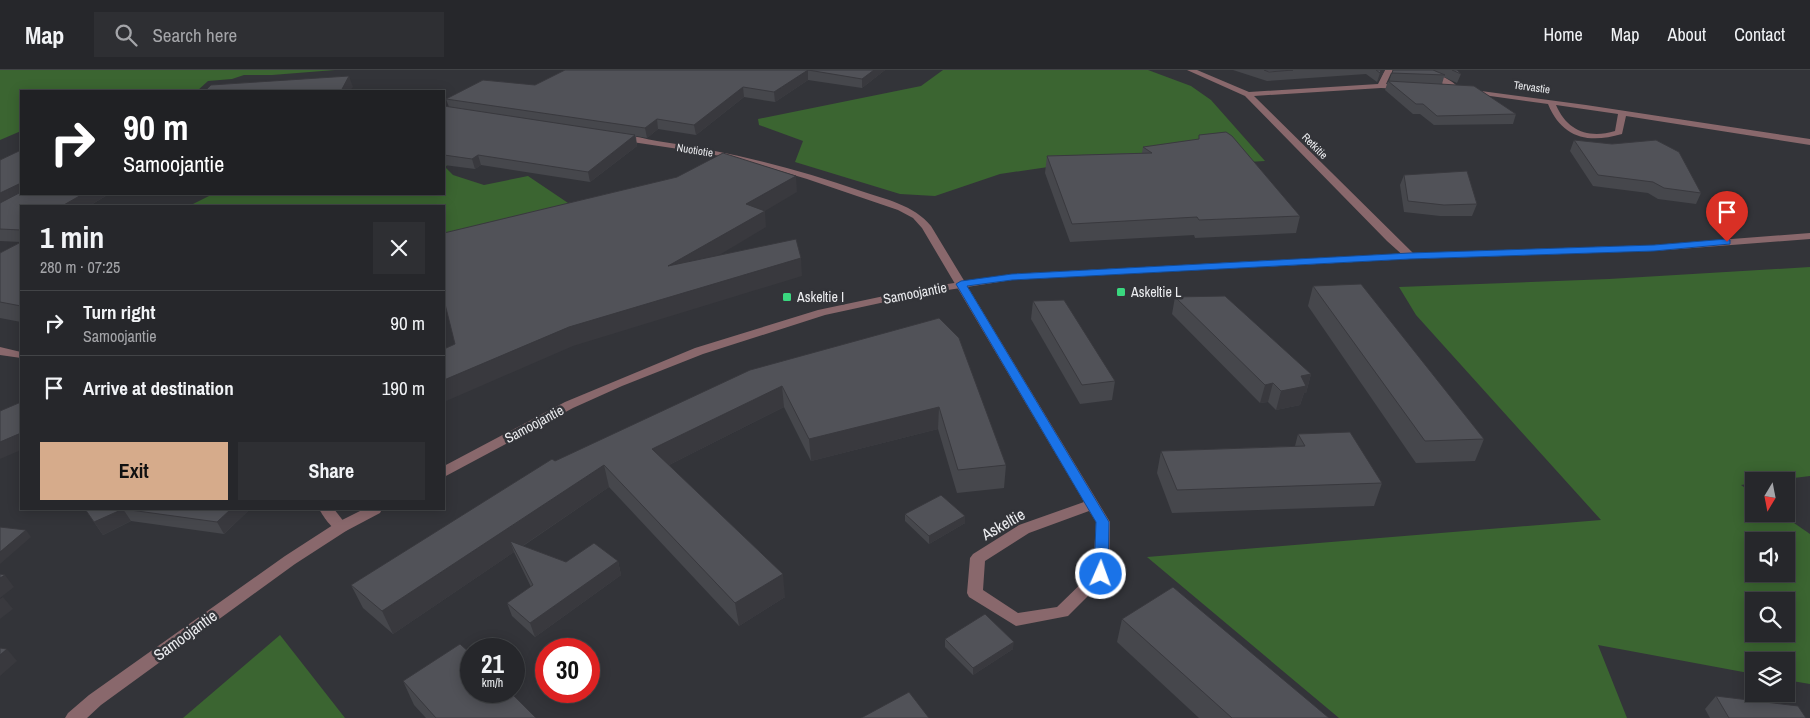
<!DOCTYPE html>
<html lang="en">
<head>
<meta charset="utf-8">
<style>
	body { margin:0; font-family:"Archivo Narrow",sans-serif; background:#2e2f33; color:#f1f3f6; height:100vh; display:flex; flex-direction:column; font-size:19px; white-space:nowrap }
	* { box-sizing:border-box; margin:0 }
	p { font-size:16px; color:#a4a5a9 }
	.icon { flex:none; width:28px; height:28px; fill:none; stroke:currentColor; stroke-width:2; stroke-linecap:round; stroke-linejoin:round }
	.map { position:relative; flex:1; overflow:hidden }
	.sheet { position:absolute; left:20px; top:135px; width:425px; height:305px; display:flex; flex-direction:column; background:#26272b; border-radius:0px; box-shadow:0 2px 12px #0003,0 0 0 1px #424447 }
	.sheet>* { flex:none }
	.guide { position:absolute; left:20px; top:20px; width:425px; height:105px; border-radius:0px; box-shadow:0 2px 12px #0003,0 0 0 1px #424447; background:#202124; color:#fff; overflow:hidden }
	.needle { width:32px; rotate:190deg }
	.controls { position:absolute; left:1745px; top:402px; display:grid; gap:10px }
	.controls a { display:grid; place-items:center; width:50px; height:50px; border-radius:0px; background:#26272b; box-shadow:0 2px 12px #0003,0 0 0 1px #424447; font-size:25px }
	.speed { position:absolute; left:460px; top:568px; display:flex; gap:10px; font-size:25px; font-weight:700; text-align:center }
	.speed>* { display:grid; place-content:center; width:65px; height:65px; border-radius:50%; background:#26272b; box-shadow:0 2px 12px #0003,0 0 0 1px #424447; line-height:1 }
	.speed small { font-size:12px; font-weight:400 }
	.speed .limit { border:8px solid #d22; background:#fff; color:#111 }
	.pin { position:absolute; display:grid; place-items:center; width:42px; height:42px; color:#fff; margin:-51px -21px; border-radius:50% 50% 50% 0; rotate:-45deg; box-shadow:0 0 5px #0007 }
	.pin .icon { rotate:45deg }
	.me { position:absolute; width:55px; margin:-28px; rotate:2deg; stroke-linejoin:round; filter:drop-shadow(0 0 4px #0008) }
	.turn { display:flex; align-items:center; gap:18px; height:105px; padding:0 20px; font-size:22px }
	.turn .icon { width:65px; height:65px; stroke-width:2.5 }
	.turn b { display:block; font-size:35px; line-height:42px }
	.round { display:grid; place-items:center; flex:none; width:52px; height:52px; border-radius:0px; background:#2e2f33 }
	.headline { display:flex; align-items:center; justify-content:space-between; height:85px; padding:0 20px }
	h1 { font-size:30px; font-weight:700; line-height:38px }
	.cta { display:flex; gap:10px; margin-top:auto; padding:10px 20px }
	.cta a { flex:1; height:58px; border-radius:0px; background:#d6ab8b; color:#111; font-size:20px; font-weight:700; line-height:58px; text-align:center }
	.cta a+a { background:#2e2f33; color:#f1f3f6 }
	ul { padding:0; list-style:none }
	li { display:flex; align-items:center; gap:15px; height:65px; padding:0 20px; border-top:1px solid #424447 }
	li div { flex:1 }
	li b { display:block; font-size:19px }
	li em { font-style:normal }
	header { display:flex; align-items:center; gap:30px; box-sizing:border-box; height:70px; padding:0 25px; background:#26272b; border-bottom:1px solid #424447 }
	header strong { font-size:24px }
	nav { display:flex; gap:28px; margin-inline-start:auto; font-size:18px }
	.search { width:350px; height:45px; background:#2e2f33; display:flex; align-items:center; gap:12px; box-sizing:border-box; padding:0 18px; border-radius:0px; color:#a4a5a9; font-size:19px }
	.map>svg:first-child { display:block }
	.green { fill:#3b6531; fill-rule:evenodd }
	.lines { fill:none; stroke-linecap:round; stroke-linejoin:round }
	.minor { fill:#89686c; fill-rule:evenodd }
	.tertiary { fill:#89686c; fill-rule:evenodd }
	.wall { fill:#46474c }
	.shaded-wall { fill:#39393e }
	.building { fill:#515258; stroke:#39393e }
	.route { fill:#1a73e8; stroke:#114b97 }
	.poi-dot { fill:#3ad77f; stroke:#333439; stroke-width:2 }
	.labels { text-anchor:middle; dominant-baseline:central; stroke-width:5; stroke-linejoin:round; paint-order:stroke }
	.far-street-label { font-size:11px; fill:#ebecef; stroke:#333439 }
	.poi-label { font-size:14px; fill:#ebecef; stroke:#333439; text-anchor:start }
	.street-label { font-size:14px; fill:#ebecef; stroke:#333439 }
	.near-street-label { font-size:16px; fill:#ebecef; stroke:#333439 }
</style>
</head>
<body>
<header>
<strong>Map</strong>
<div class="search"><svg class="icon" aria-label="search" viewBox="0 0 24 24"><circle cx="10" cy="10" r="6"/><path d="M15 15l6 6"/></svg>Search here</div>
<nav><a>Home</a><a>Map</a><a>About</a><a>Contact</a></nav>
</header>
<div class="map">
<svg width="1810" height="648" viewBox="0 0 1810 648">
	<rect width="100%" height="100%" fill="#333439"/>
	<g class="green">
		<path d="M0,0h335l-63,5h-28l-12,4 -24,2 -11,10h-176v40l-21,9z"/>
		<path d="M943,0h205l43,16 20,14 54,61 -17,1 -119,-7 -129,19 -65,22 -35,-2 -105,-32 8,-21 -44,-16 -1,-6 163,-33z"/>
		<path d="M474,71l-29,26 8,8 31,10 44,-9 46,31 -130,34v-35h-255l24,-12h231v-40z"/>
		<path d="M1810,197v209l-39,5h-17v2l-13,2 13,9v20h27l29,20v150l-24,-4v-19h-32v13l-156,-29 29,73h-288l-192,-161 454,-37 -185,-205 -17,-28 210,-8zM1786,471v33h-32v-33zM1786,531v33h-32v-33z"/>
		<path d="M280,565l65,83h-162z"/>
	</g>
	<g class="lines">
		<g class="minor">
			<path d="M1187,0h10l52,22 129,-8 7,-14h14l-8,3 -5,11 18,1v4h-3l-20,-1 -127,8 160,158v4h-8l-19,-17 -142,-145z"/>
			<path d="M1416,0c18,0 33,8 46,20l-7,2 -23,-15z"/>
			<path d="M1466,19l120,16 224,34v6l-184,-29 -4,18c-34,10 -60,4 -74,-30l-79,-11h-3zM1556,35l62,9 -3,17c-26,8 -48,0 -59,-26z"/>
			<path d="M616,66c13,-2 29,3 41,5 71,10 137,27 204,50 24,8 53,14 70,35l179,296 -1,52 -3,4 -38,38 -52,10 -47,-29 -2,-4 3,-35 3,-4 46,-29 65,-23 -162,-274 -9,-10 -15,-8 -91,-31 -53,-16 -49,-10 -86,-13 -4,-2zM1089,441l7,11 -3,50 -36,35 -39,6 -35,-23 2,-29 44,-28z"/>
			<path d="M0,277l21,5v6l-21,-3z"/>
			<path d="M319,439h15l14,18 -2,4c-12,3 -21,-12 -27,-22z"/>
		</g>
		<g class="tertiary">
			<path d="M1810,163v6l-156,12 -244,8 -398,21 -90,14 -97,21 -122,39 -81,32 -49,22 -129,69v-11l121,-64 130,-54 123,-38 104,-22 90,-14 398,-21 244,-8z"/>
			<path d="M364,439h18l-2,4 -34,18 -51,33 -194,141 -14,13h-22l3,-5 21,-18 196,-139 51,-33z"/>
		</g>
	</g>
	<g class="wall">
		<path d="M565,0h320l-23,18 -54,-8 -33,22 -31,-5 -48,38 -38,-6 -11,9 -11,-2 1,10 -47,36 -109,-17 -6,4 -31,-4v-59l5,1 -3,-8 89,-14z"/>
		<path d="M1233,0h152l-8,12 -11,-8 -99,7z"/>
		<path d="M1393,0h64l4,4 -4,9 -13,-6 -2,7 74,30 -3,10 -79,1 -14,-11h-7l-28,-24 3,-9h1z"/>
		<path d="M1574,70l127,53 -5,11 -38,-5 -10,-6 -55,-7 -23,-35z"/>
		<path d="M1143,77l157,69 -4,17 -101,5 -1,-3 -124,7 -25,-69 2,-17 95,-3z"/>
		<path d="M0,90l21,34h88l-20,12h-68v36l-21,-1z"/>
		<path d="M1404,105l73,29 -5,12h-32l-36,-4 -4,-27z"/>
		<path d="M21,172v80l-21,-4v-65z"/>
		<path d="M1313,216l171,153 -9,22 -59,2 -108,-157z"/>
		<path d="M1175,227l136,77 -5,19h-2l-4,12 -24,5 -8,-8 -8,1 -88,-89z"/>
		<path d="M1033,231l82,80 -3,19 -32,4 -49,-85z"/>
		<path d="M939,248l67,147 -2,23 -47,5 -19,-64 -127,32 -27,-54 -115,58 116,132 -46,29 -130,-139 -86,59 43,16 52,-1 3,14 -86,62 -23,-21 -5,-13 24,-16 -17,-35 -121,82 -30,-26 -12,-23 204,-124z"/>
		<path d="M1298,364l84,49 -8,23 -202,7 -15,-40 4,-22 134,-5z"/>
		<path d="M85,439h165l-26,25 -93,-13 -28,14z"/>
		<path d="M905,444l60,9 -36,21 -24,-23z"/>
		<path d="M1122,549l207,99h-130l-82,-76z"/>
		<path d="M945,569l68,10 -40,26 -28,-28z"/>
		<path d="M403,611l133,37h-110l-12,-13z"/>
		<path d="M1716,626l90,22h-96l-5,-9z"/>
	</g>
	<g class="shaded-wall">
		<path d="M808,0v10l-33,22 -1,-10z"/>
		<path d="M874,0h11l-23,18v-9z"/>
		<path d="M1381,0h4l-8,12z"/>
		<path d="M349,6l4,11 -3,4h-9z"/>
		<path d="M743,17l1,10 -48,38 -2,-10z"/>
		<path d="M657,49l1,10 -11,9 -2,-10z"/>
		<path d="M635,65l2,11 -47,36 -2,-10z"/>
		<path d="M478,85l3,10 -6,4 -3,-10z"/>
		<path d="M796,106l1,16 -32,19 1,16 -95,57 -3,-18 78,-62z"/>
		<path d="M21,113v11l-21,15v-16z"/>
		<path d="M83,124h26l-20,12h-27z"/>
		<path d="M801,188l1,18 -229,70 -129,56v-22l125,-53z"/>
		<path d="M1311,304l-5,19h-2l-4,12 -24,5 5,-19 20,-15z"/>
		<path d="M1273,313l-5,19 -8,1 5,-18z"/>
		<path d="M782,316l2,21 -127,64 -5,-22z"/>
		<path d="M939,337l-1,22 -127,32 -2,-22z"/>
		<path d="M21,362v18l-21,9v-17z"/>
		<path d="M604,395l5,22 -94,64 -5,-10 4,11 -121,82 -11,-23z"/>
		<path d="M123,439l8,12 -28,14 -9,-13z"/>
		<path d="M231,439h19l-26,25 -7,-12z"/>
		<path d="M965,446v7l-36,21v-8z"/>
		<path d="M26,460l5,7 -31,27v-12z"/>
		<path d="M618,491l3,14 -86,62 -5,-14z"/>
		<path d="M783,504l2,23 -46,29 -4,-23z"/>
		<path d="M5,505l9,12 -14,11v-20z"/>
		<path d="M3,527l10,12 -13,10v-20z"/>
		<path d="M1014,572l-1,7 -40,26v-7z"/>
		<path d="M7,579l10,12 -17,15v-21z"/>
	</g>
	<g class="building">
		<path d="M565,0h309l-12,9 -54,-9 -34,22 -31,-5 -49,38 -37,-6 -12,9 -199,-29 37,-19 52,5z"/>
		<path d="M1264,0h29l-24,2z"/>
		<path d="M1376,0h5l-1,3z"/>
		<path d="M1393,0h40l12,5 -53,-2z"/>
		<path d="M1452,0h5l4,4z"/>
		<path d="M349,6l-8,15h-136l6,-6z"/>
		<path d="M1388,11l86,5 42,28 -79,2 -14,-12h-7z"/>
		<path d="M444,36l191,29 -47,37 -110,-17 -6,4 -28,-4z"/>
		<path d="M1226,62l6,4 68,80 -101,4 -2,-3 -125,7 -25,-68 105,-3 -9,-6 56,-8v-4z"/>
		<path d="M1574,70l38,4 44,-4 23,12 22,41 -37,-5 -11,-6 -55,-7z"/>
		<path d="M21,80v33l-21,10v-33z"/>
		<path d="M723,83l73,23 -50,28 19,7 -97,55 128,-27 5,19 -232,69 -125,53v-31l11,-5 -11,-44v-67l233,-56z"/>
		<path d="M1467,101l10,33 -33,1 -36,-4 -4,-26z"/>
		<path d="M21,122v2h62l-21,12h-41v24l-21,-1v-26z"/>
		<path d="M21,172v64l-21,-4v-49z"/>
		<path d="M1361,214l123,155 -59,2 -112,-155z"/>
		<path d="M1225,226l86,78 -10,2 5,10 -25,5 -8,-8 -8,2 -90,-88z"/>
		<path d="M1064,230l51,81 -33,4 -49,-84z"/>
		<path d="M939,248l20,20 47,127 -48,5 -19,-63 -130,32 -27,-53 -130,63 131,125 -48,29 -131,-138 -222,146 -31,-26 201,-126 3,2 195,-91z"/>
		<path d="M21,332v31l-21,9v-31z"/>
		<path d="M1350,362l32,51 -205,7 -16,-39 144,-5 -7,-12z"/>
		<path d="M941,425l24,21 -36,20 -24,-22z"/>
		<path d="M85,439h146l-14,13 -94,-13 -29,13z"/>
		<path d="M0,457l26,3 -26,22z"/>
		<path d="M510,471l56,21 28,-19 24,18 -88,62 -23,-20 26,-18z"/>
		<path d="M0,504l5,1 -5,3z"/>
		<path d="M1173,517l156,131h-97l-110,-99z"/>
		<path d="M985,544l29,28 -41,26 -28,-29z"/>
		<path d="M460,574l11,10v37h38l27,27h-100l-33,-37z"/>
		<path d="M0,578l7,1 -7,6z"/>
		<path d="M909,622l20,26h-68z"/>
		<path d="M1716,626l82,10 8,12h-77z"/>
	</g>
	<path class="route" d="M1727,169l3,1v4l-76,7 -244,8 -398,21 -45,6 142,236 -1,52 -2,3 -5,2 -5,-2 -2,-3 2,-52 -140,-238 5,-3 51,-7 398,-21 244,-8z"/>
	<g class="poi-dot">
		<rect x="1116" y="217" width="10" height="10" rx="2.5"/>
		<rect x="782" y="222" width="10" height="10" rx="2.5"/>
	</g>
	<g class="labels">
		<g class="far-street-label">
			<text transform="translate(1532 17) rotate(8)">Tervastie</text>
			<text transform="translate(1315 76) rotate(45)">Retkitie</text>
			<text transform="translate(695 80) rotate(9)">Nuotiotie</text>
		</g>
		<g class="poi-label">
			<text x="1131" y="222">Askeltie L</text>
			<text x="797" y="227">Askeltie I</text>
		</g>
		<g class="street-label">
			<text transform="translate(915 223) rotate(-11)">Samoojantie</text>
			<text transform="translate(534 354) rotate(-28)">Samoojantie</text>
		</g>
		<g class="near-street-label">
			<text transform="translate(1003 454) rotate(-30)">Askeltie</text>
			<text transform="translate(185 565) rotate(-36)">Samoojantie</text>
		</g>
	</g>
</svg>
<div class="controls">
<a><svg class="needle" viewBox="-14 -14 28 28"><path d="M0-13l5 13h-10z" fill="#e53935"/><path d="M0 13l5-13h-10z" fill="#a4a5a9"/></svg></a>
<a><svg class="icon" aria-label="sound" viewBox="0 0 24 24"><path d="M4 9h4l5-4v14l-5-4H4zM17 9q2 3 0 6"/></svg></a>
<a><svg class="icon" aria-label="search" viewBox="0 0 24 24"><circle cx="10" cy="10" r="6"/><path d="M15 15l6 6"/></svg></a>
<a><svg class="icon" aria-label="layers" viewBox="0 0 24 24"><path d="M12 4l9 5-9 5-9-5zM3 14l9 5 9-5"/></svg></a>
</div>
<div class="speed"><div>21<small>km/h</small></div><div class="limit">30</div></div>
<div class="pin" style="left:1727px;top:172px;background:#d93025"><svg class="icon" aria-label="arrive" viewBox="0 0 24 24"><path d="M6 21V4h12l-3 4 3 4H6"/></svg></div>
<svg class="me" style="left:1101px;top:504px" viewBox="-20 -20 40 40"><circle r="17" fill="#1a73e8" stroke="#fff" stroke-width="3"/><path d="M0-11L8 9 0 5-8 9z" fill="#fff"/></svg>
<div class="guide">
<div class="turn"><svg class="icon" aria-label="right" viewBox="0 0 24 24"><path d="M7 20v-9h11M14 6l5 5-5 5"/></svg><div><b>90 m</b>Samoojantie</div></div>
</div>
<section class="sheet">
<div class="headline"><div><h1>1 min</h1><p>280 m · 07:25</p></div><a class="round"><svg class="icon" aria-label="close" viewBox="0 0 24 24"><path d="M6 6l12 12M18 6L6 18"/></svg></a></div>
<ul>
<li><svg class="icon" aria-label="right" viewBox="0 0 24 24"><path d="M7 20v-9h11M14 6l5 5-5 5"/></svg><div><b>Turn right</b><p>Samoojantie</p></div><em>90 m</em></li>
<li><svg class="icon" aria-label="arrive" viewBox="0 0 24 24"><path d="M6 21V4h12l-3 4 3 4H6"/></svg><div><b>Arrive at destination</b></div><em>190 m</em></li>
</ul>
<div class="cta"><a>Exit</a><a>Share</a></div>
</section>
</div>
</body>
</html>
